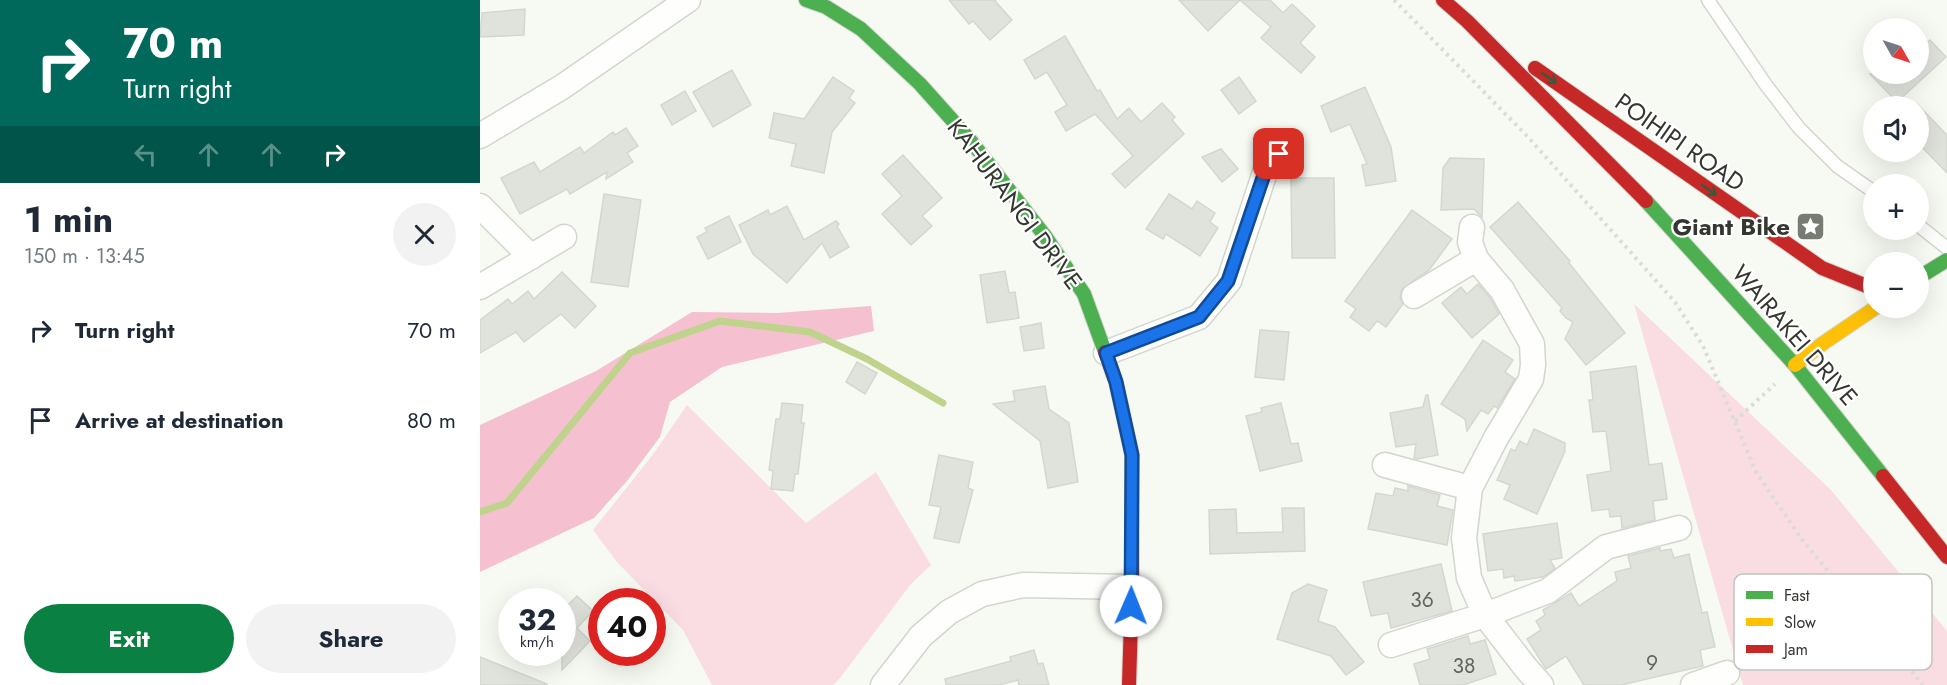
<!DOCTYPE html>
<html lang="en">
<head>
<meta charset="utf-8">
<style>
	body { margin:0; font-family:Jost,sans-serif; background:#f2f2f3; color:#1f2937; height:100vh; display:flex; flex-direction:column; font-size:22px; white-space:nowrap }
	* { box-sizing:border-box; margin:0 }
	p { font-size:20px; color:#747a83 }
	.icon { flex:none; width:33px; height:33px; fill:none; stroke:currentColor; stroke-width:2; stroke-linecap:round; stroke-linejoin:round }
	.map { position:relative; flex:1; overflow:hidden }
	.side { display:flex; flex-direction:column; background:#fff; width:480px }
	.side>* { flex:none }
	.guide { background:#00695c; color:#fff; overflow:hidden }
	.needle { width:39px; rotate:129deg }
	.controls { position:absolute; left:1383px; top:18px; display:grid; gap:12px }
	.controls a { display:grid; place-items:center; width:66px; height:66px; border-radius:50%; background:#fff; box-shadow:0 6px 24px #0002; font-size:30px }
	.speed { position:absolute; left:18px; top:588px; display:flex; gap:12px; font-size:30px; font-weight:700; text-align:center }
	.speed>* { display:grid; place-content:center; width:78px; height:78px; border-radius:50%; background:#fff; box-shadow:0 6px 24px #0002; line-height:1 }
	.speed small { font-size:15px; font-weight:400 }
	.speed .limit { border:9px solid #d22; background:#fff; color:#111 }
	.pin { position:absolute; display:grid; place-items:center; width:51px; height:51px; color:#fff; margin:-26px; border-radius:12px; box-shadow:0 3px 9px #0006 }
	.me { position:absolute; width:66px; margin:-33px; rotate:1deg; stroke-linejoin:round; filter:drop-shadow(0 0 4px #0008) }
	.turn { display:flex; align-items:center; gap:21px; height:126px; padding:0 24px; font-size:27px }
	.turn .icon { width:78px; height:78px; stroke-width:2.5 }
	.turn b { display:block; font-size:42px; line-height:51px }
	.lanes { display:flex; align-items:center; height:57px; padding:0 24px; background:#0003; justify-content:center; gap:30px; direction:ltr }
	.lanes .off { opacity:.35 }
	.round { display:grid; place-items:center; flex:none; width:63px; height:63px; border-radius:32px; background:#f2f2f3 }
	.headline { display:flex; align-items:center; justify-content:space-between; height:102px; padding:0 24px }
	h1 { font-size:36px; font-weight:700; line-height:45px }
	.primary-button { display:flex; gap:12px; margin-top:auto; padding:12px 24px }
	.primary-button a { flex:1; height:69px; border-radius:36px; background:#0b8043; color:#fff; font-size:24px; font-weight:700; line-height:69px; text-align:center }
	.primary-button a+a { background:#f2f2f3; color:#1f2937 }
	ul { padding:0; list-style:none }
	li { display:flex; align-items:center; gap:18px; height:90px; padding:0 24px }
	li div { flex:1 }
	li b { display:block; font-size:22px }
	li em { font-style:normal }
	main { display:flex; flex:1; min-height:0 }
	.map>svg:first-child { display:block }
	.green { fill:#fadce3 }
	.forest { fill:#f5c0d0 }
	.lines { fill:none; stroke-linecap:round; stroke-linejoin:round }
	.stream { stroke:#bfd38d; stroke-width:7 }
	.building { fill:#e0e3dc; stroke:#d4d7d0; stroke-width:1.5 }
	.lane-casing { stroke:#d3d5cf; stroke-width:15 }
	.street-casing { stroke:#d3d5cf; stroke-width:27 }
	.fast-casing { stroke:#d3d5cf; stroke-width:16 }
	.slow-casing { stroke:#d3d5cf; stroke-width:16 }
	.jam-casing { stroke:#d3d5cf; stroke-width:16 }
	.path { stroke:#dbdbd9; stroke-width:4; stroke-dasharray:3 4.5; stroke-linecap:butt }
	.lane { stroke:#fefefd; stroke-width:12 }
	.street { stroke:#fefefd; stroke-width:24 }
	.fast { stroke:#4caf50; stroke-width:14 }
	.slow { stroke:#ffc107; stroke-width:14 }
	.jam { stroke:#c62828; stroke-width:14 }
	.oneway { stroke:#3b5a3a }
	.route-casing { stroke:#114b97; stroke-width:15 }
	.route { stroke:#1a73e8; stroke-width:10 }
	.labels { text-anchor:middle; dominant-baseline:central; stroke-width:4.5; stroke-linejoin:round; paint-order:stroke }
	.number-label { font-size:21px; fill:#61635d }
	.street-label { font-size:24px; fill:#343630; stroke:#fff }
	.poi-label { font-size:24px; font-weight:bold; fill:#343630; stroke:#fff; text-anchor:end }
	.key { fill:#fff; stroke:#c2c3c1; stroke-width:1.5 }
	.key-label { font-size:16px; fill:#343630 }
</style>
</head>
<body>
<main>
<section class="side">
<div class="guide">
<div class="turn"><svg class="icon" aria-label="right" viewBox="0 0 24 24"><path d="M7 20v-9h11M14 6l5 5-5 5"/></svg><div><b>70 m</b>Turn right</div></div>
<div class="lanes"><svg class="icon off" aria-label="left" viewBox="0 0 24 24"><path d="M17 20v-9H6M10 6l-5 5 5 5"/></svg><svg class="icon off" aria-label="ahead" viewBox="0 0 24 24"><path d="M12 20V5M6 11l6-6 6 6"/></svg><svg class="icon off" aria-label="ahead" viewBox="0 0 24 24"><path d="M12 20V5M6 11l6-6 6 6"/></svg><svg class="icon" aria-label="right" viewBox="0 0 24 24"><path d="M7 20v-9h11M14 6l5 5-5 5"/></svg></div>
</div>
<div class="headline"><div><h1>1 min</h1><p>150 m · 13:45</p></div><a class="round"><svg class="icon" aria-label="close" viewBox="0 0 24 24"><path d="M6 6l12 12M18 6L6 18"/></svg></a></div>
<ul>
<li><svg class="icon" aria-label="right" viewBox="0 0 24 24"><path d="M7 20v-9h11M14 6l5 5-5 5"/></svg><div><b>Turn right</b></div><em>70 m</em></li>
<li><svg class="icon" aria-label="arrive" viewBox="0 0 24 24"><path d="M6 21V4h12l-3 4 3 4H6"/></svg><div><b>Arrive at destination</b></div><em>80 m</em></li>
</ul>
<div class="primary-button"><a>Exit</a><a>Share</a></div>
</section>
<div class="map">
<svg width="1467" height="685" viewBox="0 0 1467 685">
	<rect width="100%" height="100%" fill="#f7faf2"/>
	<g class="green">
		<path d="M1154,304l197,186 116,141v54h-204z"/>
		<path d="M207,405l119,118 70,-51 55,93 -20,19 -71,94 -7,7h-121l-29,-55 -66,-68 -24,-32 61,-77z"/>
	</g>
	<path class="forest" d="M391,306l3,25 -152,36 -52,35 -10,35 -33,44 -33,37 -114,54v-147l116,-54 96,-59 85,1z"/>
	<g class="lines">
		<path class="stream" d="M0,512l27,-9 123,-150 90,-32 90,11 57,27 76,44"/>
	</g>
	<g class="building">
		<path d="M469,0h47l-1,1 17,19 -22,20 -17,-19 -4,3z"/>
		<path d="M699,0h61l-32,31z"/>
		<path d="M760,0h30l13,13 9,-9 23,22 -15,17 15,14 -14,16 -40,-35 10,-11z"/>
		<path d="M45,9l-1,26 -44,2 2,-24z"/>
		<path d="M585,36l32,55 3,-1 17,29 12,-11 12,14 21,-19 13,14 -3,3 12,14 -59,54 -13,-14 21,-18 -38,-42 -29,17 -11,-19 12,-7 -20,-33 -12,7 -11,-19z"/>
		<path d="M1450,40l16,17 -49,45 -27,-28h48v-24z"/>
		<path d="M252,70l19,35 -38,22 -20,-35z"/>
		<path d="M353,77l21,14 -5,7 6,5 -23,29 -8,41 -33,-7 5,-22 -27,-6 5,-25 30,6z"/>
		<path d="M759,77l17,24 -17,13 -18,-24z"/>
		<path d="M885,87l26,60 5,34 -30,5 -4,-21 5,-1 -17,-40 -19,8 -10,-26z"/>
		<path d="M205,91l11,20 -24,14 -11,-20z"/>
		<path d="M1438,105l29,30v38l-29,-30z"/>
		<path d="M146,128l12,18 -11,7 6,9 -27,17 1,-7 -37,22 -3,-5 -47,25 -19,-36 33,-16 6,10 40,-25 4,6 29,-21 2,3z"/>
		<path d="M741,149l17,20 -16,13 -20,-25z"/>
		<path d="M423,155l39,43 -20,18 10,10 -21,19 -29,-31 20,-18 -20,-22z"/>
		<path d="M970,158l34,1 -2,58 -8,-8 -33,1 2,-42z"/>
		<path d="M811,178h43l1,80h-43z"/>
		<path d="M124,194l37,6 -13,87 -37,-5z"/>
		<path d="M689,194l23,15 5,-8 18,12 -5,9 8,6 -18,28 -34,-22 -3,5 -17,-10z"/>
		<path d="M1038,202l52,59 -1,2 56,70 -39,32 -21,-26 8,-17 -7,-4 -6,-7 2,-3 -72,-81z"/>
		<path d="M307,206l17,34 32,-19 3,3 -2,2 12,21 -19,11 -8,-15 -35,40 -34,-29 -14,-29 29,-15 2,5z"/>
		<path d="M932,210l40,29 -23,31 -27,19 -2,8 3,7 -17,23 -9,-6 -8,10 -19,-14 6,-8 -11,-8z"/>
		<path d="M249,216l12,26 -33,17 -11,-22 10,-5 -2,-4z"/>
		<path d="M525,271l4,22 6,-1 4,26 -32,5 -7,-48z"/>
		<path d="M82,272l34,34 -21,22 -14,-14 -37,28 -8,-10 -36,21v-33l28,-21 4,5 16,-13 6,8z"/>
		<path d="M998,284l12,14 9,16 -27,24 -30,-35 19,-16 6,7z"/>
		<path d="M561,323l3,25 -20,3 -4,-24z"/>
		<path d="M780,330l29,2 -5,48 -29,-3z"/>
		<path d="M1003,340l30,20 -8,12 10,7 -18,29 -3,-2 -6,8 -7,-4 -14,21 -2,-12 -24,-15z"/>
		<path d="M377,362l20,11 -12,21 -19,-12z"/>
		<path d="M1156,366l13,99 13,-2 5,36 -14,2 2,19 -33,8 -1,-12 -11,1 -1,-8 -17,2 -5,-36 24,-4 -5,-40 -13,1 -4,-32h4l-3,-28z"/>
		<path d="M565,386l4,23 20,14 9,59 -30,6 -8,-47 -47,-37 22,-3 -2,-10z"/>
		<path d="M946,395h2l10,60 -21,4 -3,-1 2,-14 -20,3 -6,-34 33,-6z"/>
		<path d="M302,403l21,2 -2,18h3l-6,51h-3l-2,17 -22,-2 2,-18 -4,-1 7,-51h4z"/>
		<path d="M801,403l10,41 7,-1 4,18 -42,10 -14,-55 16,-4 -1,-4z"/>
		<path d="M1054,429l31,14v8l-28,63 -33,-15 6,-14 -13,-5 14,-31 4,2 5,-10 7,4z"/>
		<path d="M459,455l34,7 -5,26 5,2 -14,53 -25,-5 7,-31 -12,-2z"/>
		<path d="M928,486l32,9 -3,11 16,4 -6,35 -79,-16 8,-36 17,3 2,-8 13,3z"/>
		<path d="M802,508h22l1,43 -95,3 -1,-44 27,-1 1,24 46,-1z"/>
		<path d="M1077,523l5,35 -12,2 5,8 -12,9 -28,4 -1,-5 -10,2 -1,-9 -15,2 -5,-37z"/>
		<path d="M1180,548v3l11,-2 3,9 15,-4 13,59 5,-1 8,35 -15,3 3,16 -82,19h-37l-18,-29 -20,13 -19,-30 14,-9 -5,-9 9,-6 -2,-5 28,-17 8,13 38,-25 -2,-9 16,-4 -3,-12z"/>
		<path d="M961,564l11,47 -61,17 -3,-15 -17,3 -8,-34z"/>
		<path d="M828,584l19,6 -9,31 17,6 29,35 -18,13 -15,-19 -54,-17 15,-46z"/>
		<path d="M97,596l16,15 -16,17 13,13 -28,29v-59z"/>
		<path d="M988,636l2,8 15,-4 11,34 -33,11h-43l-6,-21 16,-5 -3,-10z"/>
		<path d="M554,650l4,14 5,-1 6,22h-30l-1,-5 -19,5h-53l-1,-6 66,-18 -1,-4z"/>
		<path d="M0,657l67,27v1h-67z"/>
	</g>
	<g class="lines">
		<defs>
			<g id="lane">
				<path d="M1228,0l58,85 33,43 38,38 37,26"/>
				<path d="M1438,225l29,23"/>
			</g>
			<g id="street">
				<path d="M0,136l82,-49 126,-87"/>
				<path d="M0,206l51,51"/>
				<path d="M992,227l-2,15 6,17 26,31 30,54 1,21 -2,14 -35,59 -26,50 -6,50 5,40 16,37 40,52 16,18"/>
				<path d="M0,287l84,-50"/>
				<path d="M934,296l62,-37"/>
				<path d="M626,353l93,-36 30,-36 40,-121 10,-6"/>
				<path d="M905,465l85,23"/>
				<path d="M911,645l94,-30 63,-24 58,-44 73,-19"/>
				<path d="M403,685l38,-49 28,-24 33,-18 41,-9 109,2"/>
				<path d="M1213,685l34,-12"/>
			</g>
			<g id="fast">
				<path d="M326,0l20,7 35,22 59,55 50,56 75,96 39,58 21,58"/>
				<path d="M1166,201l149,164 88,111"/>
				<path d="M1438,278l29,-18"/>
			</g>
			<path id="slow" d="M1315,365l27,-21 53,-36"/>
			<g id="jam">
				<path d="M963,0l24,21 179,180"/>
				<path d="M1055,68l287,200 52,21"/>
				<path d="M625,352l11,30 16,73v132l-3,98"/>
				<path d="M1403,476l64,81"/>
			</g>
		</defs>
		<use href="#lane" class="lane-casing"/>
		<use href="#street" class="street-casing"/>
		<use href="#fast" class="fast-casing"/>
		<use href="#slow" class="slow-casing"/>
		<use href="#jam" class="jam-casing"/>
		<g class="path">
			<path d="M914,0l134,137 147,165 28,44 53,126 47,69 120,144"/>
			<path d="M1255,421l40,-37"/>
		</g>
		<use href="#lane" class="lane"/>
		<use href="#street" class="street"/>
		<use href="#fast" class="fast"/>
		<use href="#slow" class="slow"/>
		<use href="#jam" class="jam"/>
	</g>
	<defs><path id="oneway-shaft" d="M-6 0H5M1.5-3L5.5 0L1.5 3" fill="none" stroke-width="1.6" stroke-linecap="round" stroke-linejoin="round" transform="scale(1.5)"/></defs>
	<g class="oneway">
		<use href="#oneway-shaft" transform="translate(1069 78) rotate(35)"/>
		<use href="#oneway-shaft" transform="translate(1229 190) rotate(35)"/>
	</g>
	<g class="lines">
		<defs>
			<path id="route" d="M651,606l1,-151 -16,-73 -10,-29 93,-36 29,-36 41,-121 10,-6"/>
		</defs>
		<use href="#route" class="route-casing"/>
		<use href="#route" class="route"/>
	</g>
	<defs>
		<symbol id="sight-square" viewBox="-11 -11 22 22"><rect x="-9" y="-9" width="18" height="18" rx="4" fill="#787b74" stroke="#fff"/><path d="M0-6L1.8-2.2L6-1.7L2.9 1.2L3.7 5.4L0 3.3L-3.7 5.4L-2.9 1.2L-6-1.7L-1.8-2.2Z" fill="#fff"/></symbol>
	</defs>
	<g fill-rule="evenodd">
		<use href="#sight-square" x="1314" y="210" width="33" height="33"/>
	</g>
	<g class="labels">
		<g class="number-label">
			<text x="942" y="600">36</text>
			<text x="1172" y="663">9</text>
			<text x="984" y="666">38</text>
		</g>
		<g class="street-label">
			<text transform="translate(1200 142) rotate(35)">POIHIPI ROAD</text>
			<text transform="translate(535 204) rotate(53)">KAHURANGI DRIVE</text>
			<text transform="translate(1315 335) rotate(49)">WAIRAKEI DRIVE</text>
		</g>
		<g class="poi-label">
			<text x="1310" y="226">Giant Bike</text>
		</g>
	</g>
	<rect x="1254" y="574" width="198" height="96" rx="9" class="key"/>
	<rect x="1266" y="591" width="27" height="8" fill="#4caf50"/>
	<rect x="1266" y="618" width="27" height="8" fill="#ffc107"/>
	<rect x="1266" y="645" width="27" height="8" fill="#c62828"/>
	<g class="key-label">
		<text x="1304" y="601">Fast</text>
		<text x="1304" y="628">Slow</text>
		<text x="1304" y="655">Jam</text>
	</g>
</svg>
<div class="controls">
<a><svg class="needle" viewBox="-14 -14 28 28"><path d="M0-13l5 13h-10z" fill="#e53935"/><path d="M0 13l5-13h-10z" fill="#747a83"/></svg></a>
<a><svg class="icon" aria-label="sound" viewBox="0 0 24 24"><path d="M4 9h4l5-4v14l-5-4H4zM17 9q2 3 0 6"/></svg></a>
<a>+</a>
<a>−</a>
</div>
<div class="speed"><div>32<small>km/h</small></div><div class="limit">40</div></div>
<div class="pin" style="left:799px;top:154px;background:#d93025"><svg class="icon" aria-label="arrive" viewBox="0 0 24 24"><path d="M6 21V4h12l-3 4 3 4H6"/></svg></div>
<svg class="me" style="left:651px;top:606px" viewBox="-20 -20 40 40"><circle r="19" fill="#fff"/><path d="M0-13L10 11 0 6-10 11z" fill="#1a73e8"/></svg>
</div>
</main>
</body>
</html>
